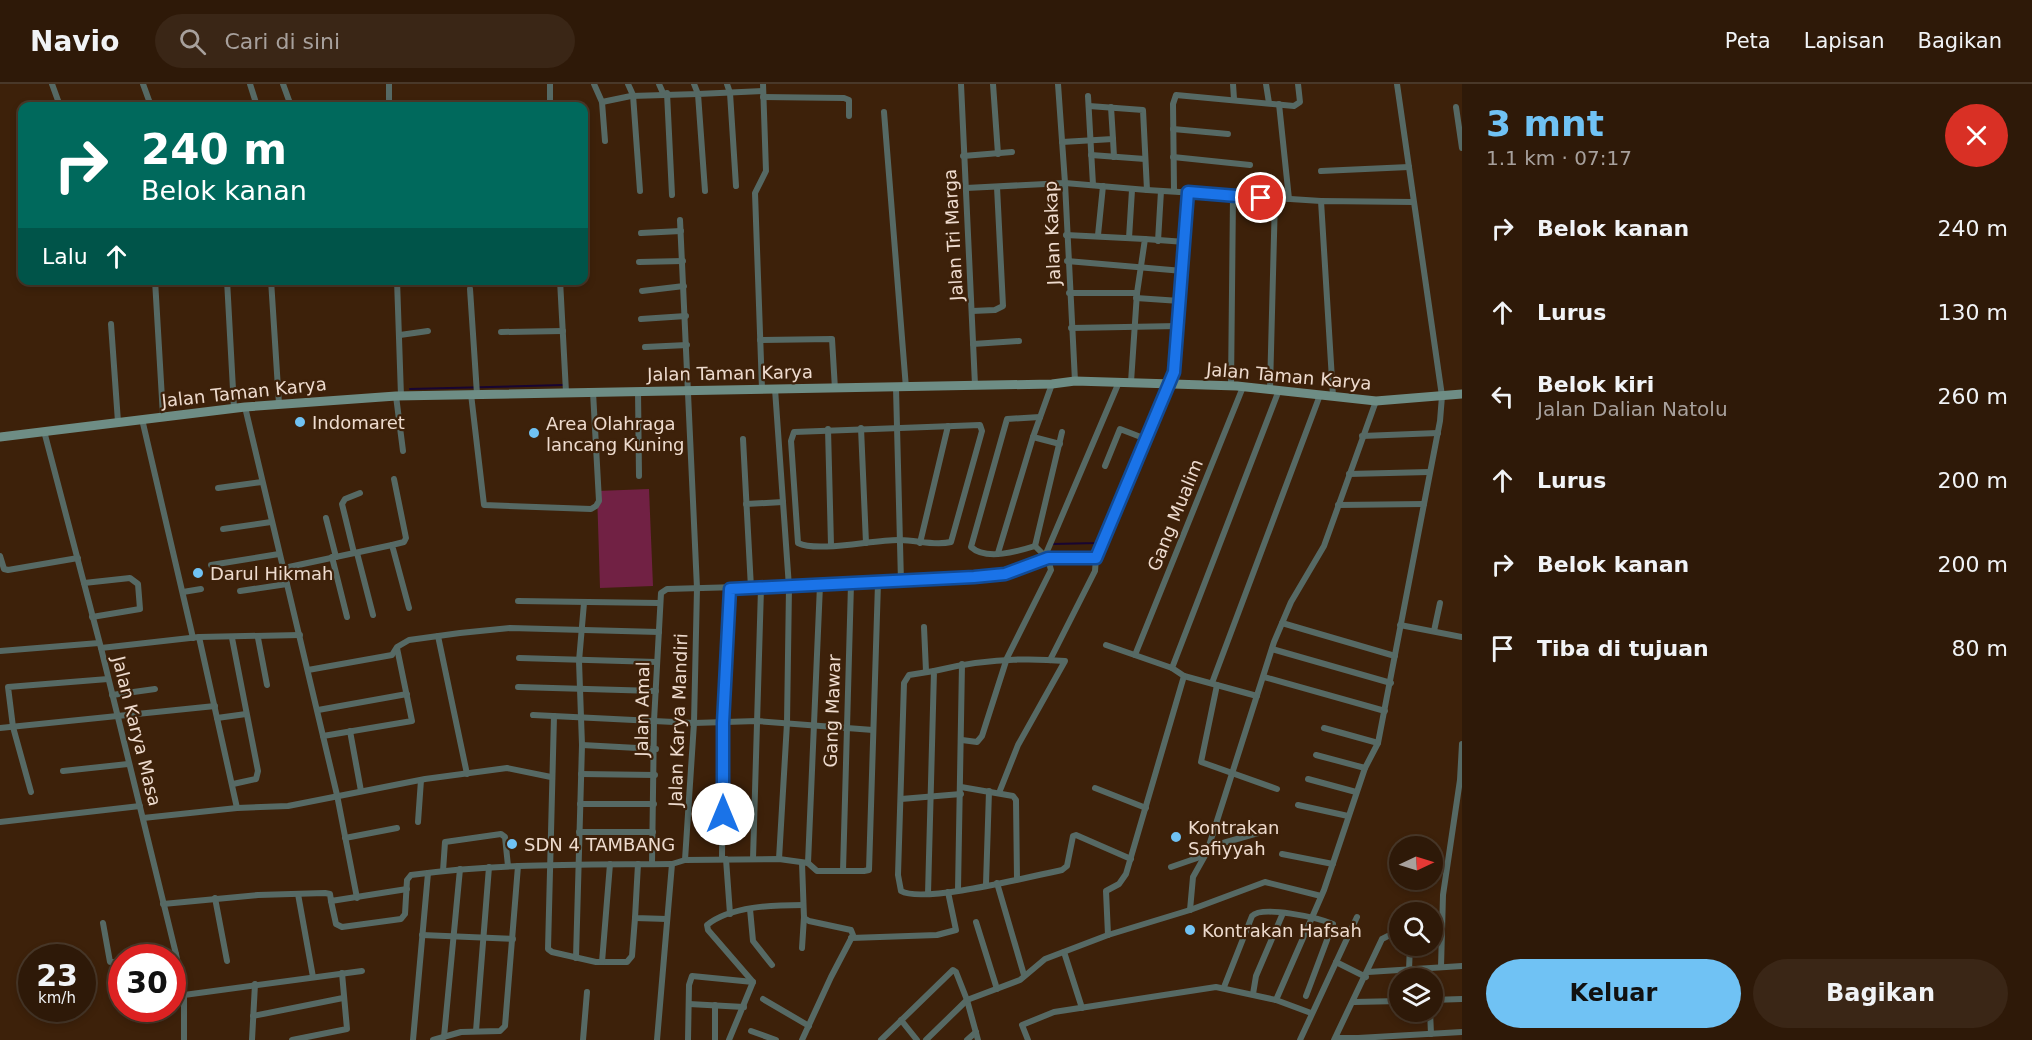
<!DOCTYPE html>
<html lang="id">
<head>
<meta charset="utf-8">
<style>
	body { margin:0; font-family:"DejaVu Sans",sans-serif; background:#3a2616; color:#f1f3f6; height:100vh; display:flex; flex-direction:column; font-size:22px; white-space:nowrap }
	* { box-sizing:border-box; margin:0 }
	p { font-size:20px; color:#a7a09c }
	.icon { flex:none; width:33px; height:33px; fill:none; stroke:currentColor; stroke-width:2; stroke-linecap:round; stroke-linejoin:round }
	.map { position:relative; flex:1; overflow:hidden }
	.panel { display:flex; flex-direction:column; background:#2e1908; width:570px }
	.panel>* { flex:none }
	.hud { position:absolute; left:18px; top:18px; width:570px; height:183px; border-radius:12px; box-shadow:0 3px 9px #0003,0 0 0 2px #493829; background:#00695c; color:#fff; overflow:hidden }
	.needle { width:39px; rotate:86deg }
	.buttons { position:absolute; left:1389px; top:752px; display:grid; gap:12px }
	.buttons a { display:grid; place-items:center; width:54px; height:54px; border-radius:50%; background:#2e1908; box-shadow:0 3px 9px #0003,0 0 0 2px #493829; font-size:30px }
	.speed { position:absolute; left:18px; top:860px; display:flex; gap:12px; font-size:30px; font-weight:700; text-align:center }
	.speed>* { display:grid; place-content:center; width:78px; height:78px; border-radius:50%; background:#2e1908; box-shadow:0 3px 9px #0003,0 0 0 2px #493829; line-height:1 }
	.speed small { font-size:15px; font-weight:400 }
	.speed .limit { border:9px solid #d22; background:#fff; color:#111 }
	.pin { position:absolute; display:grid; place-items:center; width:51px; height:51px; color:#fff; margin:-26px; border:3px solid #fff; border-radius:50%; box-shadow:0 2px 6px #0007 }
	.me { position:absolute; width:66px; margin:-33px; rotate:0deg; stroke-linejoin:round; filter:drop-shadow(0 0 4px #0008) }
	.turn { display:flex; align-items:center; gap:21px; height:126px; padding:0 24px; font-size:27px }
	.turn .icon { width:78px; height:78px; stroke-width:2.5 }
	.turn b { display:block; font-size:42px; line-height:51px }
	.then { display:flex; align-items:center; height:57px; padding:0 24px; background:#0003; gap:12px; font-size:22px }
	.round { display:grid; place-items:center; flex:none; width:63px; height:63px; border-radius:32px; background:#3a2616 }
	.summary { display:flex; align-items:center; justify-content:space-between; height:102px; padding:0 24px }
	h1 { font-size:36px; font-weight:700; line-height:45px; color:#70c2f4 }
	.cta { display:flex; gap:12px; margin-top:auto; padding:12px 24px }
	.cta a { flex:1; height:69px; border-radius:36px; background:#70c2f4; color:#111; font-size:24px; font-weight:700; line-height:69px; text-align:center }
	.cta a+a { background:#3a2616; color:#f1f3f6 }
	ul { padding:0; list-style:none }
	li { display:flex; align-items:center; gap:18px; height:84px; padding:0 24px }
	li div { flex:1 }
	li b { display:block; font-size:22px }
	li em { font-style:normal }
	header { display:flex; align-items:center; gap:36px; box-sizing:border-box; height:84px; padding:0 30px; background:#2e1908; border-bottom:2px solid #493829 }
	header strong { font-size:28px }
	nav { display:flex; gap:33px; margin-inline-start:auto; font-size:21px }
	.search { width:420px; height:54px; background:#3a2616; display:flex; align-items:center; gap:15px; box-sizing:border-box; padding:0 21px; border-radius:33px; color:#a7a09c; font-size:22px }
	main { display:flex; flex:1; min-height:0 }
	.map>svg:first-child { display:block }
	.green { fill:#712144 }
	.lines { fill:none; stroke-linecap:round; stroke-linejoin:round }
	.stream { stroke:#180532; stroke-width:2 }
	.street { stroke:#566964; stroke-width:6 }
	.secondary { stroke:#6e8d85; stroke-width:9 }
	.route-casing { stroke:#114b97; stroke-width:15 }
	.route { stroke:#1a73e8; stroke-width:10 }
	.poi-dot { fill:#70c2f4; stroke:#3d210a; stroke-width:2 }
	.labels { text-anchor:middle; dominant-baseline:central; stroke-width:4.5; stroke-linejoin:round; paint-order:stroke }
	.street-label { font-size:18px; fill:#eedbce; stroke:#3d210a }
	.poi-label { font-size:18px; fill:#eedbce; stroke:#3d210a; text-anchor:start }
</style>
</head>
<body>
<header>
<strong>Navio</strong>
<div class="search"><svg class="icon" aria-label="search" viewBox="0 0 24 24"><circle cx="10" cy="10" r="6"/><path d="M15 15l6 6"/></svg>Cari di sini</div>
<nav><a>Peta</a><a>Lapisan</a><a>Bagikan</a></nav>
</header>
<main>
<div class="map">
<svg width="1462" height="956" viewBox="0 0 1462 956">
	<rect width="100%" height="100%" fill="#3d210a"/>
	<path class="green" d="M649,405l4,97 -53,2 -3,-97z"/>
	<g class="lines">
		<g class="stream">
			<path d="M410,305l153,-4"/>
			<path d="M1053,460l44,-1 42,-100"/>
		</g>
		<g class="street">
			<path d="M52,0l8,22"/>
			<path d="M143,0l8,22"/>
			<path d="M250,0l7,22"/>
			<path d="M283,0l8,22"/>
			<path d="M389,0v22"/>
			<path d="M550,0v22"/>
			<path d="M594,0l8,18 3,39"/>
			<path d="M628,0l5,11 7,96"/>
			<path d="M659,0l4,9"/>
			<path d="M727,0l3,9 6,93"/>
			<path d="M961,0l14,301"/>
			<path d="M993,0l5,70"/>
			<path d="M1058,0l7,99 10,198"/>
			<path d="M1233,0l1,15"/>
			<path d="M1266,0l3,19"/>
			<path d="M667,9l5,102"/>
			<path d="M1088,12l5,89"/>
			<path d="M763,13l81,1 5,2v16"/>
			<path d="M602,18l29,-6 67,-2 -4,-10"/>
			<path d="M1279,20l10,95"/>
			<path d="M1456,23l6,41"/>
			<path d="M884,28l22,276"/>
			<path d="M1173,45l55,5"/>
			<path d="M1113,55l1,18"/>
			<path d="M1062,58l51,-3 -2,-32"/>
			<path d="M1091,71l54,4"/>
			<path d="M963,72l49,-4"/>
			<path d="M1173,73l77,8"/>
			<path d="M1321,87l88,-4"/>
			<path d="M966,104l99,-5 82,7 -4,-80 -54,-4"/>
			<path d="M1147,106l128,8 -5,191"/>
			<path d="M1174,106l-1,-86 3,-9 118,11 6,-4 -2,-18"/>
			<path d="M705,107l-7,-97 65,-3"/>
			<path d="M1275,114l46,3"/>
			<path d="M641,149l40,-2"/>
			<path d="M1066,151l79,4 -8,54 -6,89"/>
			<path d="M1098,151l5,-49"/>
			<path d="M1129,154l3,-48"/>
			<path d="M1158,157l3,-50"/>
			<path d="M1185,158l3,-50"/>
			<path d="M1067,177l116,10"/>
			<path d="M639,178l44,-1"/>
			<path d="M155,196l8,136"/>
			<path d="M227,196l7,128"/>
			<path d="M271,196l8,124"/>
			<path d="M397,196l4,116"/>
			<path d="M560,196l6,112"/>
			<path d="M470,205l7,105"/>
			<path d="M642,207l42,-5"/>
			<path d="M1069,209h68"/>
			<path d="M1136,214l44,3"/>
			<path d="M972,227l23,-1 8,-4 -6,-119"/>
			<path d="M641,235l45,-3"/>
			<path d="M111,240l7,98"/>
			<path d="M1071,244l107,-2"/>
			<path d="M501,248l62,-1"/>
			<path d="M400,251l28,-4"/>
			<path d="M760,256l72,-1 3,50"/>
			<path d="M973,260l46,-3"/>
			<path d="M645,263l42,-2"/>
			<path d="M1231,302l2,-190"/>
			<path d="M762,305l-7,-196 11,-22 -3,-87"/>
			<path d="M775,305l14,198 -2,136 -8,136"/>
			<path d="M638,307l1,85"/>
			<path d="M471,310l13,111 107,4 5,-3 3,-5 -6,-109"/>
			<path d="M396,312l7,55"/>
			<path d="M1333,312l-12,-195 92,1"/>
			<path d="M245,323l92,388 20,103"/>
			<path d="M1040,333l-33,2 -36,128c15,14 48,4 64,-1l13,13 48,-1"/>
			<path d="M142,335l51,219"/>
			<path d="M980,341l2,6 -31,111c-17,4 -34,-2 -51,-2 -24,-1 -82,13 -102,3l-7,-102 3,-9z"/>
			<path d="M861,344l5,115"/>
			<path d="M828,345l3,116"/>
			<path d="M44,347l57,217 75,306 8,41v45"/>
			<path d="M1362,352l76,-3"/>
			<path d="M1033,353l27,7"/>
			<path d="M743,355l8,149"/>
			<path d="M1105,382l15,-37 26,10"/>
			<path d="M1349,390l80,-2"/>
			<path d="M394,395l12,59 -2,4 -12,3 17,63"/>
			<path d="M218,404l44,-6"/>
			<path d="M746,420l37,-2"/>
			<path d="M1338,421l86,-1"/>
			<path d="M326,434l10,39"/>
			<path d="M223,445l48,-7"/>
			<path d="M920,459l28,-117"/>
			<path d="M1035,462l27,-114"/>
			<path d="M354,469l-12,-49 3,-5 15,-6"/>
			<path d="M357,469l16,62"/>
			<path d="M998,469l35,-116 19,-53"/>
			<path d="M0,472l4,13 4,1 70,-12"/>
			<path d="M1045,472l74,-174"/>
			<path d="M332,473l15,60"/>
			<path d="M211,481l68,-11"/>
			<path d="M284,484l108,-23"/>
			<path d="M901,498l97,-7 50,-16 3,11 -44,88 -25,78 -5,6 -15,-2"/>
			<path d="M84,499l46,-5 8,6 2,25 -48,8"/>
			<path d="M878,499l23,-1 -5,-194"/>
			<path d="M240,507l47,-7"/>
			<path d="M183,508l18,-3"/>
			<path d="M518,517l141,2"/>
			<path d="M1282,539l113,33"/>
			<path d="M1400,541l62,12"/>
			<path d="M924,543l2,44"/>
			<path d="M1434,547l6,-28"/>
			<path d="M438,552l29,138"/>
			<path d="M199,553l38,171"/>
			<path d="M232,554l26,133 -2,8 -23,5"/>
			<path d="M258,554l9,47"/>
			<path d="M1106,561l66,23"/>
			<path d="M101,564l98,-11 101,-2"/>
			<path d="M1272,565l119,34"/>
			<path d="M0,567l99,-8"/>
			<path d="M1135,571l108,-268"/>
			<path d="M519,574l138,4"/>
			<path d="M1050,576l45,-89 1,-13 78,-186 11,-130 -40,-3"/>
			<path d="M308,586l84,-15 5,-8 12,-7 51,-7 50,-5 149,4"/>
			<path d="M934,587l-25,4 -5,8 -6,192 3,16c22,13 131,-15 161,-21l5,-4 6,-30 3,-1 55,24"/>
			<path d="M1264,593l121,34"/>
			<path d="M1212,599l108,-288"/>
			<path d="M1217,601l-16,77 76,27"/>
			<path d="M518,603l138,4"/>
			<path d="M112,611l43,-6"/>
			<path d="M1257,612l-73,-20 -12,-8 107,-278"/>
			<path d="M318,626l89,-16"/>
			<path d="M533,631l161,8 63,-2 116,9"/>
			<path d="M554,632l-6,233 4,3 44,10h31l5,-6 3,-38"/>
			<path d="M217,634l29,-4"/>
			<path d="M0,644l215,-22"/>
			<path d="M1324,644l54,15"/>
			<path d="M350,647l11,60"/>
			<path d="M323,652l89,-15 -15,-73"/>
			<path d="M582,661l74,4"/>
			<path d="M1316,671l49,13"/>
			<path d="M63,687l65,-7"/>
			<path d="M581,690l74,1"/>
			<path d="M1308,695l48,13"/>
			<path d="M961,703l52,9 3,4 1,79"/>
			<path d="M1095,704l51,20"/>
			<path d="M31,708l-18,-65 -5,-40 100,-8"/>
			<path d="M901,715l60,-5"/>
			<path d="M580,720h74"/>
			<path d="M1298,721l50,11"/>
			<path d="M143,734l94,-10 51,-2 137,-27 82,-11 44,9"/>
			<path d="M0,738l140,-16"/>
			<path d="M418,738l3,-42"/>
			<path d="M579,748h74"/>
			<path d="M345,754l52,-10"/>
			<path d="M1209,763l56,-16"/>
			<path d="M1282,770l51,10"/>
			<path d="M722,775l1,-136 7,-134"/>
			<path d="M726,775l4,55"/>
			<path d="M753,775l8,-271"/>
			<path d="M685,776l94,-1 29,4 9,8h47l5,-1 9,-287 -27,1 -8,287"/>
			<path d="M802,779l2,55 5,3 42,9 2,5 -22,42 -29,63"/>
			<path d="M808,779l12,-278"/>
			<path d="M638,780l-3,54 32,1"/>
			<path d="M652,780l2,-143 7,-128 6,-4 184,-5"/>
			<path d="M1171,783l32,-11"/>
			<path d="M443,787l2,-29 56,-8 4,3 3,29"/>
			<path d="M997,799l27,92"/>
			<path d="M986,800l3,-93"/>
			<path d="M958,806l4,-226"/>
			<path d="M298,810l15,83"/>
			<path d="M928,810l6,-223c44,-11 86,-14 131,-10l-47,84 -19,48"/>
			<path d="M215,814l12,63"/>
			<path d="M331,817l5,23 6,3 59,-8 4,-5 2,-34 4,-5c87,-12 174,-10 261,-11"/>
			<path d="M163,820l95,-9 67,-2 5,1 1,7 76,-12"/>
			<path d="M750,825l3,32 19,24"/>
			<path d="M1190,826l3,-33 14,-25 67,-210 17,-40 33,-56 52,-145"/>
			<path d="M976,838l21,67"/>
			<path d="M103,839l7,39h12"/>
			<path d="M422,851l91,4"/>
			<path d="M1108,851l-2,-44 13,-7 7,-10 58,-198"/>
			<path d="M851,854l86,-3 19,-5 -8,-38"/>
			<path d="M802,864l2,-31"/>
			<path d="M1064,868l18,56"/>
			<path d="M165,873l11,-3"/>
			<path d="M576,874l6,-213 -3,-84 5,-58"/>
			<path d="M602,878l8,-98"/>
			<path d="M1336,878l30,15"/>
			<path d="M1441,883l2,-72 17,-115 2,-36"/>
			<path d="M1409,886l1,-25"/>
			<path d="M1368,888l94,-6"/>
			<path d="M1224,903l28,-71c10,-11 67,2 81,8l-27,72"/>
			<path d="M1253,910l3,-18 27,-63"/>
			<path d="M184,911l178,-24"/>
			<path d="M763,915l46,27"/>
			<path d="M1276,916l48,-110 41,-122 13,-25 62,-322 2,-25 -45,-312"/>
			<path d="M1432,916l30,-1"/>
			<path d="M1354,918l46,-1"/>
			<path d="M689,920l55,3"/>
			<path d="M1430,927l1,23"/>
			<path d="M253,932l90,-18"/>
			<path d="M901,936l16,20"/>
			<path d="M476,947l13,-164"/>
			<path d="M751,947l25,9"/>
			<path d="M444,953l16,-168"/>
			<path d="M1337,954h21"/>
			<path d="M252,956l3,-56"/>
			<path d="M292,956l55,-11 -5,-56"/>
			<path d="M413,956l15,-167"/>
			<path d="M433,956l28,-8 39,-1 5,-5 13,-160"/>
			<path d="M583,956l4,-48"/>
			<path d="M657,956l15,-176 13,-4 9,-137 3,-135 -17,-368"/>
			<path d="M688,956l1,-55 3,-9 61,6"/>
			<path d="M715,956v-35"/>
			<path d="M729,956l24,-58 -45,-52 -1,-5c23,-19 67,-20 96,-20"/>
			<path d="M881,956l72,-70 3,2 11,28 11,40"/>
			<path d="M926,956l41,-40 53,-20 25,-21 63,-24 82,-25 75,-28 56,14"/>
			<path d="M967,956l9,-8"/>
			<path d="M1028,956l-6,-15 32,-13 162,-25 60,13 35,13"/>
			<path d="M1300,956l57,-123"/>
			<path d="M1334,956l48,-101 6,-3h12"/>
			<path d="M1358,956v-2l104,-6"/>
		</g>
		<path class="secondary" d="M0,353l245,-30 151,-11 656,-12 23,-3 162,5 139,15 86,-7"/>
	</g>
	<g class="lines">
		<defs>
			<path id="route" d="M723,730v-91l7,-134 244,-12 31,-3 43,-16h48l78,-186 14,-180 73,6"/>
		</defs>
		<use href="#route" class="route-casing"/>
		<use href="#route" class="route"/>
	</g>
	<g class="poi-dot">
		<circle cx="300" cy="338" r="6"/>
		<circle cx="534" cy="349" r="6"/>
		<circle cx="198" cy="489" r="6"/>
		<circle cx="1176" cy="753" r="6"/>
		<circle cx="512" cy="760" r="6"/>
		<circle cx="1190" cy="846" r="6"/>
	</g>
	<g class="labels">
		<g class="street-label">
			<text transform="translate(1052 149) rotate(-92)">Jalan Kakap</text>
			<text transform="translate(953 151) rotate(-93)">Jalan Tri Marga</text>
			<text transform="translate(730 289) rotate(-1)">Jalan Taman Karya</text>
			<text transform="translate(1289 292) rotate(5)">Jalan Taman Karya</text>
			<text transform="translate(244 308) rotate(-6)">Jalan Taman Karya</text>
			<text transform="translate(1175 431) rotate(-68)">Gang Mualim</text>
			<text transform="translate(642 625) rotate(-89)">Jalan Amal</text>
			<text transform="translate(832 627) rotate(-88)">Gang Mawar</text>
			<text transform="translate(678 636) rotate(-88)">Jalan Karya Mandiri</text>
			<text transform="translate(137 647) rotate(76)">Jalan Karya Masa</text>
		</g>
		<g class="poi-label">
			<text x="312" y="338">Indomaret</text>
			<text x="546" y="339">Area Olahraga<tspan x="546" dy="21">lancang Kuning</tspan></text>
			<text x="210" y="489">Darul Hikmah</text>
			<text x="1188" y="743">Kontrakan<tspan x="1188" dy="21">Safiyyah</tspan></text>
			<text x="524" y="760">SDN 4 TAMBANG</text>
			<text x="1202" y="846">Kontrakan Hafsah</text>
		</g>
	</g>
</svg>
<div class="buttons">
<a><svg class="needle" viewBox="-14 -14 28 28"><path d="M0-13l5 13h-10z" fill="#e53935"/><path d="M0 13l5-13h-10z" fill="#a7a09c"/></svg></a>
<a><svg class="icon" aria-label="search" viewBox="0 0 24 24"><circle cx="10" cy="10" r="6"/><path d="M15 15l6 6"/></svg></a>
<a><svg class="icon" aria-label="layers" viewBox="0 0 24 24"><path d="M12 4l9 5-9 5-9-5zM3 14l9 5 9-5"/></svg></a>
</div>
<div class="speed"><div>23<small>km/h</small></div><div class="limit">30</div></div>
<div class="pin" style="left:1261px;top:114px;background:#d93025"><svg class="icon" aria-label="arrive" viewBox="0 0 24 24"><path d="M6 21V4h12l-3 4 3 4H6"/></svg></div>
<svg class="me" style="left:723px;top:730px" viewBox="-20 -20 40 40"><circle r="19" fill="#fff"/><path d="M0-13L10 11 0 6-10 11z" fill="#1a73e8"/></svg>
<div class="hud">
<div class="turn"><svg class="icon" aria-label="right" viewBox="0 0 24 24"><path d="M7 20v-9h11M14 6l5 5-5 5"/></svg><div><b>240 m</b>Belok kanan</div></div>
<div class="then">Lalu<svg class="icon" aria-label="ahead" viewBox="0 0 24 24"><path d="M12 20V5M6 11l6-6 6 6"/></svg></div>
</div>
</div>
<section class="panel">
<div class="summary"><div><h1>3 mnt</h1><p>1.1 km · 07:17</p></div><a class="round" style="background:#d93025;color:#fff"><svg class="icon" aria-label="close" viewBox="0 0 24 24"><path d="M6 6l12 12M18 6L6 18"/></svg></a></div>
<ul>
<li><svg class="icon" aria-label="right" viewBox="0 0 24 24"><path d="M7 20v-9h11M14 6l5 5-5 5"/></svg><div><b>Belok kanan</b></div><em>240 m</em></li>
<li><svg class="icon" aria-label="ahead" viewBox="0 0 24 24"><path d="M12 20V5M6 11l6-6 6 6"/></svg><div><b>Lurus</b></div><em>130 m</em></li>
<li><svg class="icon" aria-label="left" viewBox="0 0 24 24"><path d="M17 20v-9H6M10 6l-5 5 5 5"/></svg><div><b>Belok kiri</b><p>Jalan Dalian Natolu</p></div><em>260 m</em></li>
<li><svg class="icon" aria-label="ahead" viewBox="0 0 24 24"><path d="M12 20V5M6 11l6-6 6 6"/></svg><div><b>Lurus</b></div><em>200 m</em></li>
<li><svg class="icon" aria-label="right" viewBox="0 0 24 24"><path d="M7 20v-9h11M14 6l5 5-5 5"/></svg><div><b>Belok kanan</b></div><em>200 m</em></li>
<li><svg class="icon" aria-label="arrive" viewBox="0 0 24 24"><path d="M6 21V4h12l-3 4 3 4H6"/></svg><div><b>Tiba di tujuan</b></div><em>80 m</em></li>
</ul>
<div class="cta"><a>Keluar</a><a>Bagikan</a></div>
</section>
</main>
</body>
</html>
